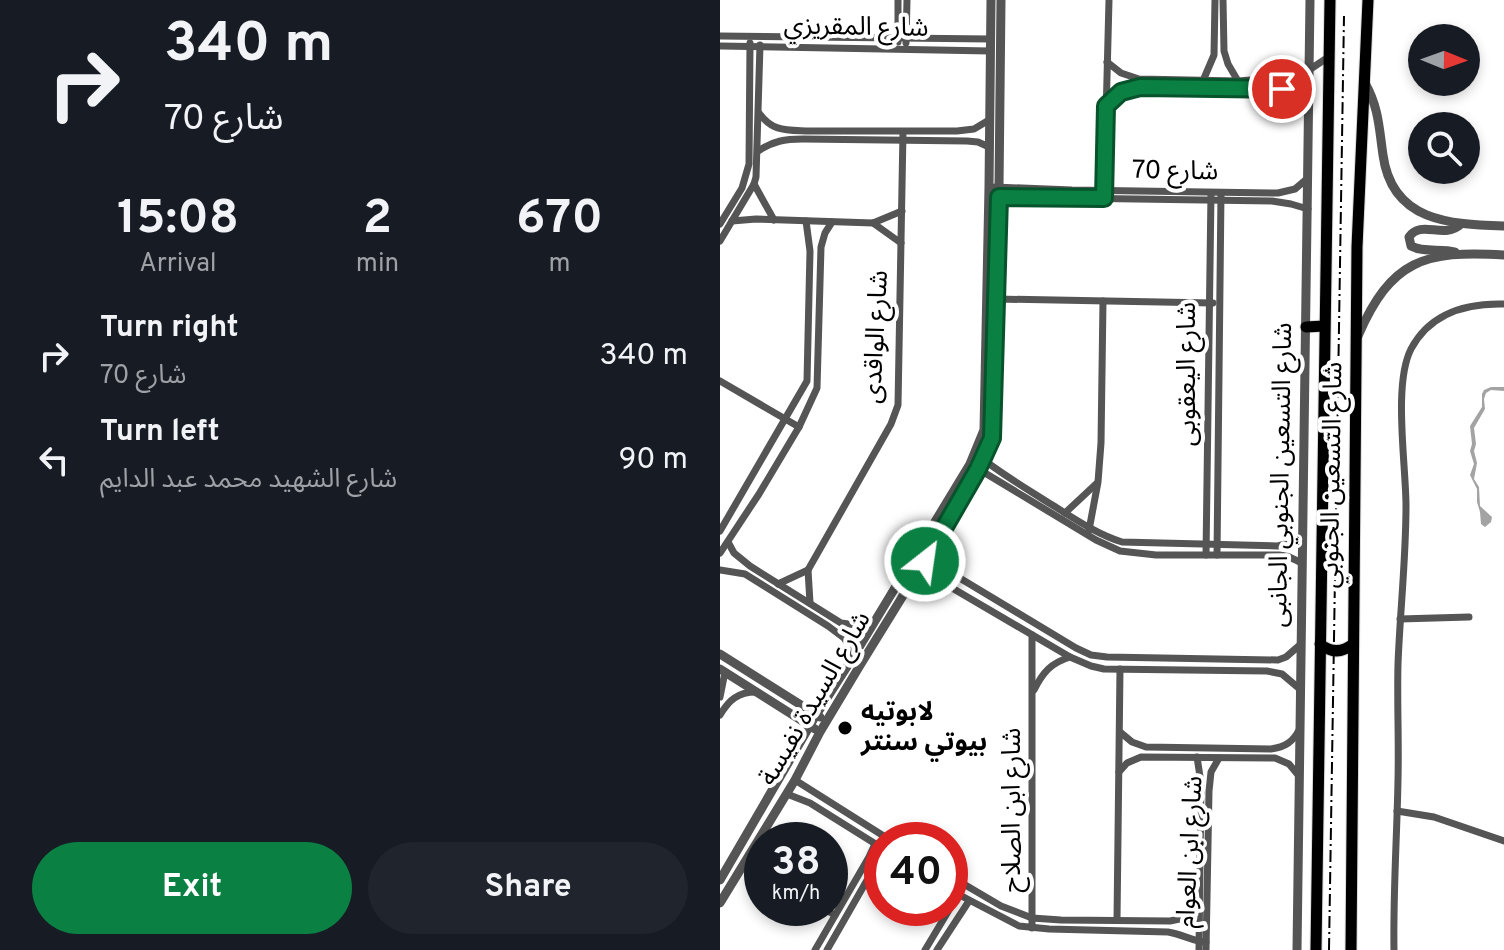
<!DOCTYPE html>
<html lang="en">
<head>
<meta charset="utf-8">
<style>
	body { margin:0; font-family:Overpass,"Noto Sans Arabic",sans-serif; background:#20242c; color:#f1f3f6; height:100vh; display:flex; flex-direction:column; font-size:30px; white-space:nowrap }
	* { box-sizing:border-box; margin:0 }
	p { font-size:26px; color:#9ea1a6 }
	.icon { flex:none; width:44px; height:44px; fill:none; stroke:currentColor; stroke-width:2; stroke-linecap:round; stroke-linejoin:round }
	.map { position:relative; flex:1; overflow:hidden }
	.drawer { display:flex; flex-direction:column; background:#171b24; width:720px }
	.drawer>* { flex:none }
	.banner { background:#171b24; color:#f1f3f6; overflow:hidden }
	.needle { width:52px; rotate:91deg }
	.tools { position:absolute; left:688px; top:24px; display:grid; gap:16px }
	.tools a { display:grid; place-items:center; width:72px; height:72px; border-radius:50%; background:#171b24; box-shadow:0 4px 12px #0003; font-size:40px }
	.speed { position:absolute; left:24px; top:822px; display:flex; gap:16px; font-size:40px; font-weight:700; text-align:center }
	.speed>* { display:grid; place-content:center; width:104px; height:104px; border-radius:50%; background:#171b24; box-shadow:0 4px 12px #0003; line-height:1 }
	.speed small { font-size:20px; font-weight:400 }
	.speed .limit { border:12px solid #d22; background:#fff; color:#111 }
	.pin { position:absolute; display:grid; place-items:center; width:68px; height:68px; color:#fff; margin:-34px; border:4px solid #fff; border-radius:50%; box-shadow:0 2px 8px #0007 }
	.me { position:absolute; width:88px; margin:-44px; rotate:30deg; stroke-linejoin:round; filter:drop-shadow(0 0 6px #0008) }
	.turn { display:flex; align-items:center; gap:28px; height:168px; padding:0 32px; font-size:36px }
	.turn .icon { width:104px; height:104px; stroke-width:2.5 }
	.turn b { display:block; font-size:56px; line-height:68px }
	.eta { display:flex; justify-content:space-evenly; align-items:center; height:136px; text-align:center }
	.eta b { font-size:48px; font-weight:700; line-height:56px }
	.button { display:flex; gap:16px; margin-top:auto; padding:16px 32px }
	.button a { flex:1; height:92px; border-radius:48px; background:#0b8043; color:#fff; font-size:32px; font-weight:700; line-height:92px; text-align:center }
	.button a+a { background:#20242c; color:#f1f3f6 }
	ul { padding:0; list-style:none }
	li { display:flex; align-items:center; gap:24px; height:104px; padding:0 32px }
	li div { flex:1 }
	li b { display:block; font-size:30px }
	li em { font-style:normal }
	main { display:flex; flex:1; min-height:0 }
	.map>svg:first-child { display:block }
	.water { fill:#a3a3a3 }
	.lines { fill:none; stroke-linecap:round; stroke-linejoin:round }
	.trunk-casing { stroke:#dbdbdb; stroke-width:13 }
	.minor { stroke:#555; stroke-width:7 }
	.tertiary { stroke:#555; stroke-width:9 }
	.trunk { stroke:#000; stroke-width:11 }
	.rail { stroke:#000; stroke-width:2; stroke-dasharray:12 4 2 4; stroke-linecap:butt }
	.route-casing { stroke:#07532c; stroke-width:20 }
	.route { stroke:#0b8043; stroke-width:14 }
	.poi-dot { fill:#000; stroke:#fff; stroke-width:3 }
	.labels { text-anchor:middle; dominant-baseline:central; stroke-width:8; stroke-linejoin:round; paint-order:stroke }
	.street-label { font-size:26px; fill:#000; stroke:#fff }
	.poi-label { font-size:26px; font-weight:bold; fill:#000; stroke:#fff; text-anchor:start }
</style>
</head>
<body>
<main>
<section class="drawer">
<div class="banner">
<div class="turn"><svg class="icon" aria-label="right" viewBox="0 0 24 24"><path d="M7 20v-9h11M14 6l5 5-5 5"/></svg><div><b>340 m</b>شارع 70</div></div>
</div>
<div class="eta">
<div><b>15:08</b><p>Arrival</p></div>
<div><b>2</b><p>min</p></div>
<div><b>670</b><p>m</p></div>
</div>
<ul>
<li><svg class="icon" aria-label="right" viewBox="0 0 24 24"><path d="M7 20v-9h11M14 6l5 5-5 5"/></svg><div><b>Turn right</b><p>شارع 70</p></div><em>340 m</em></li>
<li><svg class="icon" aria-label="left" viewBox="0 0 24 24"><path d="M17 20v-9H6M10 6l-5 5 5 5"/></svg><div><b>Turn left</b><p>شارع الشهيد محمد عبد الدايم</p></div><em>90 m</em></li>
</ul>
<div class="button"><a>Exit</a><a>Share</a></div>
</section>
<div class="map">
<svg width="784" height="950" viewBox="0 0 784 950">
	<rect width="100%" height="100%" fill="#fff"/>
	<path class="water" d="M771,387h13v4l-13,-1 -5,3 -2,6 1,10 -11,19 2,16 -2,7 3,12 -3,16 5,8 1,19 12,11 -1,5 -6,5 -4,-3 -1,-12 -3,-10v-13l-7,-14 4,-11 -4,-13 2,-7 -2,-18 12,-19v-13l2,-4z"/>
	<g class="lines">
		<defs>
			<g id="trunk">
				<path d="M586,327l18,-1"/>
				<path d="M600,644c11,9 22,9 33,0"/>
				<path d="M596,950l14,-950"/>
				<path d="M631,950l6,-703 11,-247"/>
			</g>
		</defs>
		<use href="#trunk" class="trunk-casing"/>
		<g class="minor">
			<path d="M503,0l1,51 4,13 10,17"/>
			<path d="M0,36l270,3"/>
			<path d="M178,42v-42"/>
			<path d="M186,43l1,-43"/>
			<path d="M0,46l270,5"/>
			<path d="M387,62l14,11 18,6 99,2 51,-4 20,-7 21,-14"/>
			<path d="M482,83l12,-28 1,-55"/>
			<path d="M386,106c11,-11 18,-17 34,-19l142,2 14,5 13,10"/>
			<path d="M39,113c13,18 26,17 47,18h151l17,-2 15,-9"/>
			<path d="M38,151c15,-10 27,-12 45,-12l164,2 11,1 11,5"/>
			<path d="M34,184l20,36"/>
			<path d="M275,187l77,3 206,3 17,-4 13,-11"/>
			<path d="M384,194l5,-194"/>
			<path d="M275,197l277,4 19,3 17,5"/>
			<path d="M12,221l24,-2 117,4 29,-12"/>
			<path d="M153,223l28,20"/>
			<path d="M0,224l22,-36 7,-24 1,-121"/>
			<path d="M0,241l34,-57 2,-7 4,-132"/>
			<path d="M277,299l216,4"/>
			<path d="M0,381l79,46"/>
			<path d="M255,453c23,19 49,34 74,50 23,14 47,31 73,39l156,4 11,-3 14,-8"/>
			<path d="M255,467l121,73 24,11 36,4h123l8,1 15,7"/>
			<path d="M345,513l31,-29"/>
			<path d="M369,530l9,-48 3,-39 2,-142"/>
			<path d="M0,531l87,-150 3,-130 -4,-30"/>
			<path d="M8,542l6,11 16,13 91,57 15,2 17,-3"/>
			<path d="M213,547l2,10 8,11 133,80 15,7 16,2 171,3 8,-3 15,-13"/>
			<path d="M0,553l39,-59 40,-67 18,-39 4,-141 4,-14 7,-11"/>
			<path d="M486,555l5,-362"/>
			<path d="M497,555l4,-362"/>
			<path d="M0,570l25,4 83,52 16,12 11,16"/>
			<path d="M196,575h6l13,3 135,79 21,9 13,3 163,2 15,3 19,16"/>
			<path d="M58,584l30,-14"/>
			<path d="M90,603l-2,-33 83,-146 7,-19 5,-273"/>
			<path d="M680,619l69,-2"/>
			<path d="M314,690c9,-18 17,-27 36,-33"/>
			<path d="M0,697l5,-25"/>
			<path d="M0,715c9,-15 18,-23 36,-23"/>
			<path d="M400,732l12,10 14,5 125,2c14,-2 22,-7 28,-19"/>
			<path d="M477,757l4,26 -2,167"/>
			<path d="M399,772l8,-9 14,-6 134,1 14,6 10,12"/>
			<path d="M75,780l95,60"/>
			<path d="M67,794l23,9 72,45"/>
			<path d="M677,811l37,6 70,24"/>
			<path d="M25,865l17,10"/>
			<path d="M230,876l51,30 31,12 29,2 109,1 19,-4 10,-7"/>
			<path d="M230,890l69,36 30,3 119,3c14,2 26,10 38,10"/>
			<path d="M102,908l13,7"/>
			<path d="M397,920l3,-251"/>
			<path d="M312,928v-293"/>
			<path d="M95,950l54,-93 6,-13"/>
			<path d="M107,950l43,-75 12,-10"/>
			<path d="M205,950l33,-55"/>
			<path d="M217,950l32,-49"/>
			<path d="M486,950l3,-159 2,-19 8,-14"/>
			<path d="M674,950c-1,-57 3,-114 4,-170 1,-39 -1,-77 0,-116 2,-52 8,-105 8,-158 0,-41 -13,-122 5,-157 19,-36 55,-46 93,-45"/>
		</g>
		<g class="tertiary">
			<path d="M645,83c14,25 14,45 18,72 9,67 67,69 121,71"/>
			<path d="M735,252c-14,-4 -31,1 -44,-6l-2,-9c12,-18 35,3 52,-13"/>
			<path d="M638,336c33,-76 66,-86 146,-81"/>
			<path d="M0,654l100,63"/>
			<path d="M0,669l95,60"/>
			<path d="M0,880l96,-165 39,-61 115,-190 14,-34 5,-243 2,-187"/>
			<path d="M0,903l75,-123 25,-48 39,-65 74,-120 57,-102 3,-18 6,-240 2,-187"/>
			<path d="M577,950l13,-950"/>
		</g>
		<use href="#trunk" class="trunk"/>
		<path class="rail" d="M609,950l15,-934"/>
	</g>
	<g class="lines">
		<defs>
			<path id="route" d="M205,561l53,-92 14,-31 7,-241 105,1 2,-92 15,-14 19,-5 142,2"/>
		</defs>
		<use href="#route" class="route-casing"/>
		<use href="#route" class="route"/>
	</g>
	<circle class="poi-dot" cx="125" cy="728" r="8"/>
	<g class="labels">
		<g class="street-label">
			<text transform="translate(136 28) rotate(1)">شارع المقريزي</text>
			<text transform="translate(455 172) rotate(1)">شارع 70</text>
			<text transform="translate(157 337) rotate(-87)">شارع الواقدى</text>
			<text transform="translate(468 374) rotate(-90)">شارع اليعقوبى</text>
			<text transform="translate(562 475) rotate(-89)">شارع التسعين الجنوبي الجانبى</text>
			<text transform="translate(613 475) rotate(-89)">شارع التسعين الجنوبي</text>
			<text transform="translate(96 699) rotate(-60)">شارع السيدة نفيسة</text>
			<text transform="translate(293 810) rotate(-90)">شارع ابن الصلاح</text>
			<text transform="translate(471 852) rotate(-87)">شارع ابن العوام</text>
		</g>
		<g class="poi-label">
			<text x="141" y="713">لابوتيه<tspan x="141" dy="30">بيوتي سنتر</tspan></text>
		</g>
	</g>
</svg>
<div class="tools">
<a><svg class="needle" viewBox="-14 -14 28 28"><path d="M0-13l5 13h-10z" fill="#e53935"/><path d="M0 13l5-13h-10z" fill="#9ea1a6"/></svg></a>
<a><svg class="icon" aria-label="search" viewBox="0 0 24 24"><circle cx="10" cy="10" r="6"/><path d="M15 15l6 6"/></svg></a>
</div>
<div class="speed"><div>38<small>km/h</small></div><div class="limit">40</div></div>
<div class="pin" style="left:562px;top:89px;background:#d93025"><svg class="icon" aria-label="arrive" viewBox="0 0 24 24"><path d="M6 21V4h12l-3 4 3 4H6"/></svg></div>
<svg class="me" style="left:205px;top:561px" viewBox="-20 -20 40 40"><circle r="17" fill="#0b8043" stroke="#fff" stroke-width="3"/><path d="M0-11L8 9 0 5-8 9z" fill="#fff"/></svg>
</div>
</main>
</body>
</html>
